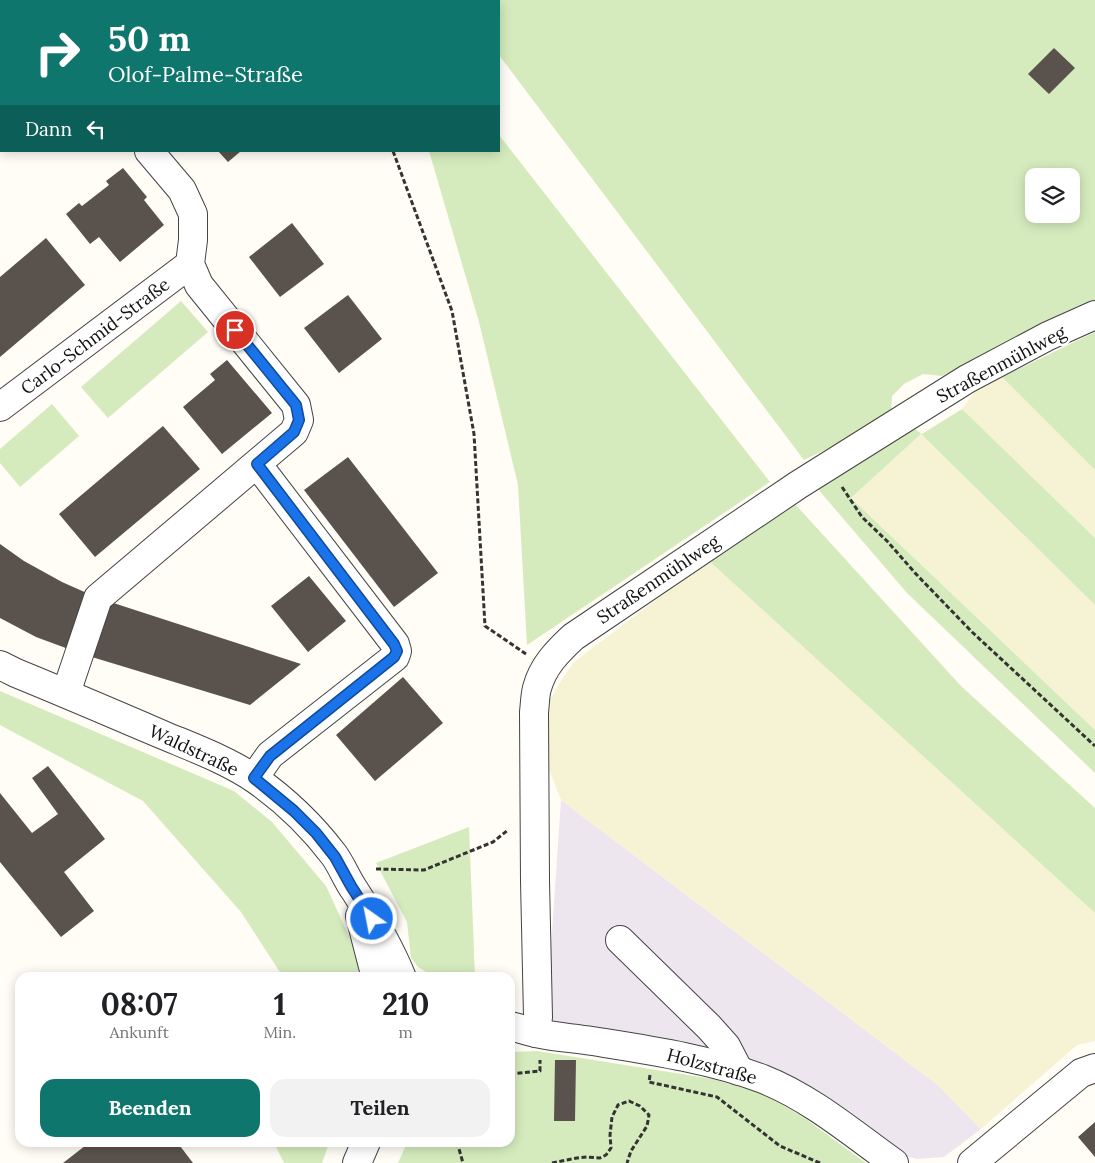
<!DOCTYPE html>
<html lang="de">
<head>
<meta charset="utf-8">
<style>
	body { margin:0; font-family:Lora,serif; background:#f2f2f2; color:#202124; height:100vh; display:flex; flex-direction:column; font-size:19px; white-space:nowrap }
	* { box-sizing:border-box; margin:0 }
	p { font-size:16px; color:#757577 }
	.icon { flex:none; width:28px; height:28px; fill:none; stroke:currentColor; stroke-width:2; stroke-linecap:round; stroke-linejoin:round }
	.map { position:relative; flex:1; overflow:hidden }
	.drawer { position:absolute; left:15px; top:972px; width:500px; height:175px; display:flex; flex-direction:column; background:#fff; border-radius:15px; box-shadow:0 2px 12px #0003 }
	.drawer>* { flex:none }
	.top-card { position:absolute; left:0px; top:0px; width:500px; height:152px; box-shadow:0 2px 12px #0003; background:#0f766e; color:#fff; overflow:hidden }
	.fabs { position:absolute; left:1025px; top:168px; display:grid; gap:10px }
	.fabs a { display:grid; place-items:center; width:55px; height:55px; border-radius:10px; background:#fff; box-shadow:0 2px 12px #0003; font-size:25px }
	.pin { position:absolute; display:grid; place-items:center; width:42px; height:42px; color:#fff; margin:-21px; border:2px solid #fff; border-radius:50%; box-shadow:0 1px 5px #0007 }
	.me { position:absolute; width:55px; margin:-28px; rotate:327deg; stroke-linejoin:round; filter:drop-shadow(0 0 4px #0008) }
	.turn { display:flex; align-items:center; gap:18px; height:105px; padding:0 25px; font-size:22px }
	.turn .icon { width:65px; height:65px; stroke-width:2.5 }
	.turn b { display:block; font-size:35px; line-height:42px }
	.then { display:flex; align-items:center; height:48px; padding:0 25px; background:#0003; gap:10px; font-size:19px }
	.eta { display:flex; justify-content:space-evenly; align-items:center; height:85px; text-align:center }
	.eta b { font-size:30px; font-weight:700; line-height:35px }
	.cta { display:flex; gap:10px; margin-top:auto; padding:10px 25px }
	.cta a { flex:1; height:58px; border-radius:15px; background:#0f766e; color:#fff; font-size:20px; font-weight:700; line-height:58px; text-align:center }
	.cta a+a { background:#f2f2f2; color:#202124 }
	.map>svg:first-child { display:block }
	.industrial { fill:#eee6ef }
	.farmland { fill:#f6f3d4 }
	.green { fill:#d5ebbd; fill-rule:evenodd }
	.building { fill:#5a524d }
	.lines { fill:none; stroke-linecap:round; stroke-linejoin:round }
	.minor-casing { stroke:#444; stroke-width:30 }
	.path { stroke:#333; stroke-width:3; stroke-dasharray:5 2.5; stroke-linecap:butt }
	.minor { stroke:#fff; stroke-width:28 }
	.route-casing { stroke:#114b97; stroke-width:12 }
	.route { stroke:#1a73e8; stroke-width:9 }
	.labels { text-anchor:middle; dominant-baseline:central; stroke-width:5; stroke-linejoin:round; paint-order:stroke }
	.street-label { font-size:18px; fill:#111; stroke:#fff }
</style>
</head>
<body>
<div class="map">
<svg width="1095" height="1163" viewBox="0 0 1095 1163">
	<rect width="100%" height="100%" fill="#fffdf5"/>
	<path class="industrial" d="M561,800l377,285 43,44 -37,28 -27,2 -28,-7 -99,-72 -244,-59z"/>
	<g class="farmland">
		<path d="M1002,377l93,93v68l-133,-129 14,-19z"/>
		<path d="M921,434l174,171v125l-244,-232z"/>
		<path d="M708,560l387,353v128l-18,4 -96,84 -43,-44 -377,-285 -14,-36 -1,-35 4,-29 12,-21 12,-17z"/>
	</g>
	<g class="green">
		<path d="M458,0h637v303l-153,73 -19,-2 -19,10 -12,12 -1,22 -87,42 -305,-405v-54h-40zM1034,176h37v38h-37z"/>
		<path d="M499,135l271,347 -243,163 -9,-160 -39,-163 -50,-171h70z"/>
		<path d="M181,301l27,31 -100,86 -27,-31z"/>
		<path d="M1095,332v138l-93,-93z"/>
		<path d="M52,404l27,32 -59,51 -20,-24v-14z"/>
		<path d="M962,409l133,129v67l-174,-171 -70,64 244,232v43l-188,-180 -90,-105 87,-59h11l7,5z"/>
		<path d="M794,503l167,183 134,122v105l-387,-353z"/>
		<path d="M0,691l234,100 38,31 54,64 32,70 3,21h-78l-42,-65 -98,-111 -143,-76z"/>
		<path d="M469,827l6,150h-41l-16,-10 -7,-9 -4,-36 -31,-59z"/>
		<path d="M537,1051l176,28 51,15 39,23 63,46h-468l9,-20 103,-1v-90z"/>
		<path d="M274,1143h55l-7,20h-38z"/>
	</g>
	<g class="building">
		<path d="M1054,48l21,20 -26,26 -21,-20z"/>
		<path d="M218,151h23l-13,11z"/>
		<path d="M123,168l24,29 -3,3 20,25 -44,37 -21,-25 -9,7 -24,-30 13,-11 3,3 27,-21 -3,-4z"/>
		<path d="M292,223l32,41 -44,33 -31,-40z"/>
		<path d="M46,238l39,47 -85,72v-80z"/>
		<path d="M348,295l34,44 -43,34 -35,-45z"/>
		<path d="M227,360l45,53 -50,41 -39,-47 32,-27 -5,-6z"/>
		<path d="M163,426l37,43 -105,88 -36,-43z"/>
		<path d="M348,457l90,116 -44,34 -90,-117z"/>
		<path d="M0,544l24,17 38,21 36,16 203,66 -51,41 -168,-51 -46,-17 -36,-19z"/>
		<path d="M309,576l37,45 -38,31 -37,-46z"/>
		<path d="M403,677l40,46 -68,58 -39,-46z"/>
		<path d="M48,766l57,73 -41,33 30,39 -33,26 -61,-75v-69l32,40 26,-19 -26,-36z"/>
		<path d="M555,1060h21l-1,61h-21z"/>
		<path d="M1095,1122v35l-17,-20z"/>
		<path d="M90,1142h87l16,21h-130z"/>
	</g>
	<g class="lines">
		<defs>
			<g id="minor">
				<path d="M128,1l1,-1"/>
				<path d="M0,106l1,-1"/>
				<path d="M0,407l190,-143"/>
				<path d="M0,665l16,8c49,20 98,41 147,62 31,13 64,25 92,44 30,21 57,47 79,76 8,11 13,25 21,36 18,28 35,56 47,87"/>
				<path d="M66,693l32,-95 196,-166 5,-12 -3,-15 -97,-120 -9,-21 3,-24v-26l-11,-24 -33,-39"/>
				<path d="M254,778l16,-23 125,-98 2,-6 -2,-7 -138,-180"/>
				<path d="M360,916l16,62"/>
				<path d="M620,940l89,87 17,19 13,25"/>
				<path d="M510,1026c9,2 17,5 26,7 18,4 37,5 56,8 56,9 118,18 171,38 48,19 89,54 131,84"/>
				<path d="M536,1033l2,-16 -3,-136 -1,-169c1,-8 1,-17 3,-24 6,-22 20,-36 36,-51l225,-152 169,-106 81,-43 47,-21"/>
				<path d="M357,1163l9,-21"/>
				<path d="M972,1163l109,-90 14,-5"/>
			</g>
		</defs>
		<use href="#minor" class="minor-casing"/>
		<g class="path">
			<path d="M304,0l1,1"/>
			<path d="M42,1l2,-1"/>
			<path d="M0,36l1,-1"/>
			<path d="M393,151l59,160 22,123 11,192 41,28"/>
			<path d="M842,487l20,30 25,24 29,33 56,58 123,114"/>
			<path d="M376,869l48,1 69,-28 15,-12"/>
			<path d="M510,1074l30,-3v-11"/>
			<path d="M650,1075l-1,7 68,15 63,49 40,17"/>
			<path d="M457,1142l6,21"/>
			<path d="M552,1163l25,-5 10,-1 13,1 6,-3 5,-7 -1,-13 2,-18 6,-12 11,-4 11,5 9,9 -2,11 -16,25 -4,12"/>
		</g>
		<use href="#minor" class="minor"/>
	</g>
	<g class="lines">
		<defs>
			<path id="route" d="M235,330l61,75 3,15 -5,12 -37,32 137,180 3,7 -3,6 -124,99 -16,22 40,33 22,22 19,24 16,29 21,33"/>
		</defs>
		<use href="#route" class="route-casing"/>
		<use href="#route" class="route"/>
	</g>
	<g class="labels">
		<g class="street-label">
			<text transform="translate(95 336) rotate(-37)">Carlo-Schmid-Straße</text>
			<text transform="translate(1001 364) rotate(-28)">Straßenmühlweg</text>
			<text transform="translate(658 579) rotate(-34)">Straßenmühlweg</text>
			<text transform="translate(194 750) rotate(25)">Waldstraße</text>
			<text transform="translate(712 1066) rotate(15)">Holzstraße</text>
		</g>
	</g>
</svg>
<div class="fabs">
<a><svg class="icon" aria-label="layers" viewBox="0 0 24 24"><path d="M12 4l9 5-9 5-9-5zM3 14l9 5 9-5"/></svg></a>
</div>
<div class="pin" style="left:235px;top:330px;background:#d93025"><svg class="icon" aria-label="arrive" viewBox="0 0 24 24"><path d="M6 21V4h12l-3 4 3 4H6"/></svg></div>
<svg class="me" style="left:372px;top:919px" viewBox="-20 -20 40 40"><circle r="17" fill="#1a73e8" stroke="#fff" stroke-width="3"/><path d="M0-11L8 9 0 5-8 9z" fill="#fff"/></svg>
<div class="top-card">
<div class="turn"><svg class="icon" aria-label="right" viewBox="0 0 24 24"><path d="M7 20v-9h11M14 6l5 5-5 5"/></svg><div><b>50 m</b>Olof-Palme-Straße</div></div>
<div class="then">Dann<svg class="icon" aria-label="left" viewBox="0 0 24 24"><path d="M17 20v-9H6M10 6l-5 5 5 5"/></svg></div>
</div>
<section class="drawer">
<div class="eta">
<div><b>08:07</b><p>Ankunft</p></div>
<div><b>1</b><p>Min.</p></div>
<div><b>210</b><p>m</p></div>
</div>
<div class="cta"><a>Beenden</a><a>Teilen</a></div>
</section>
</div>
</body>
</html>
